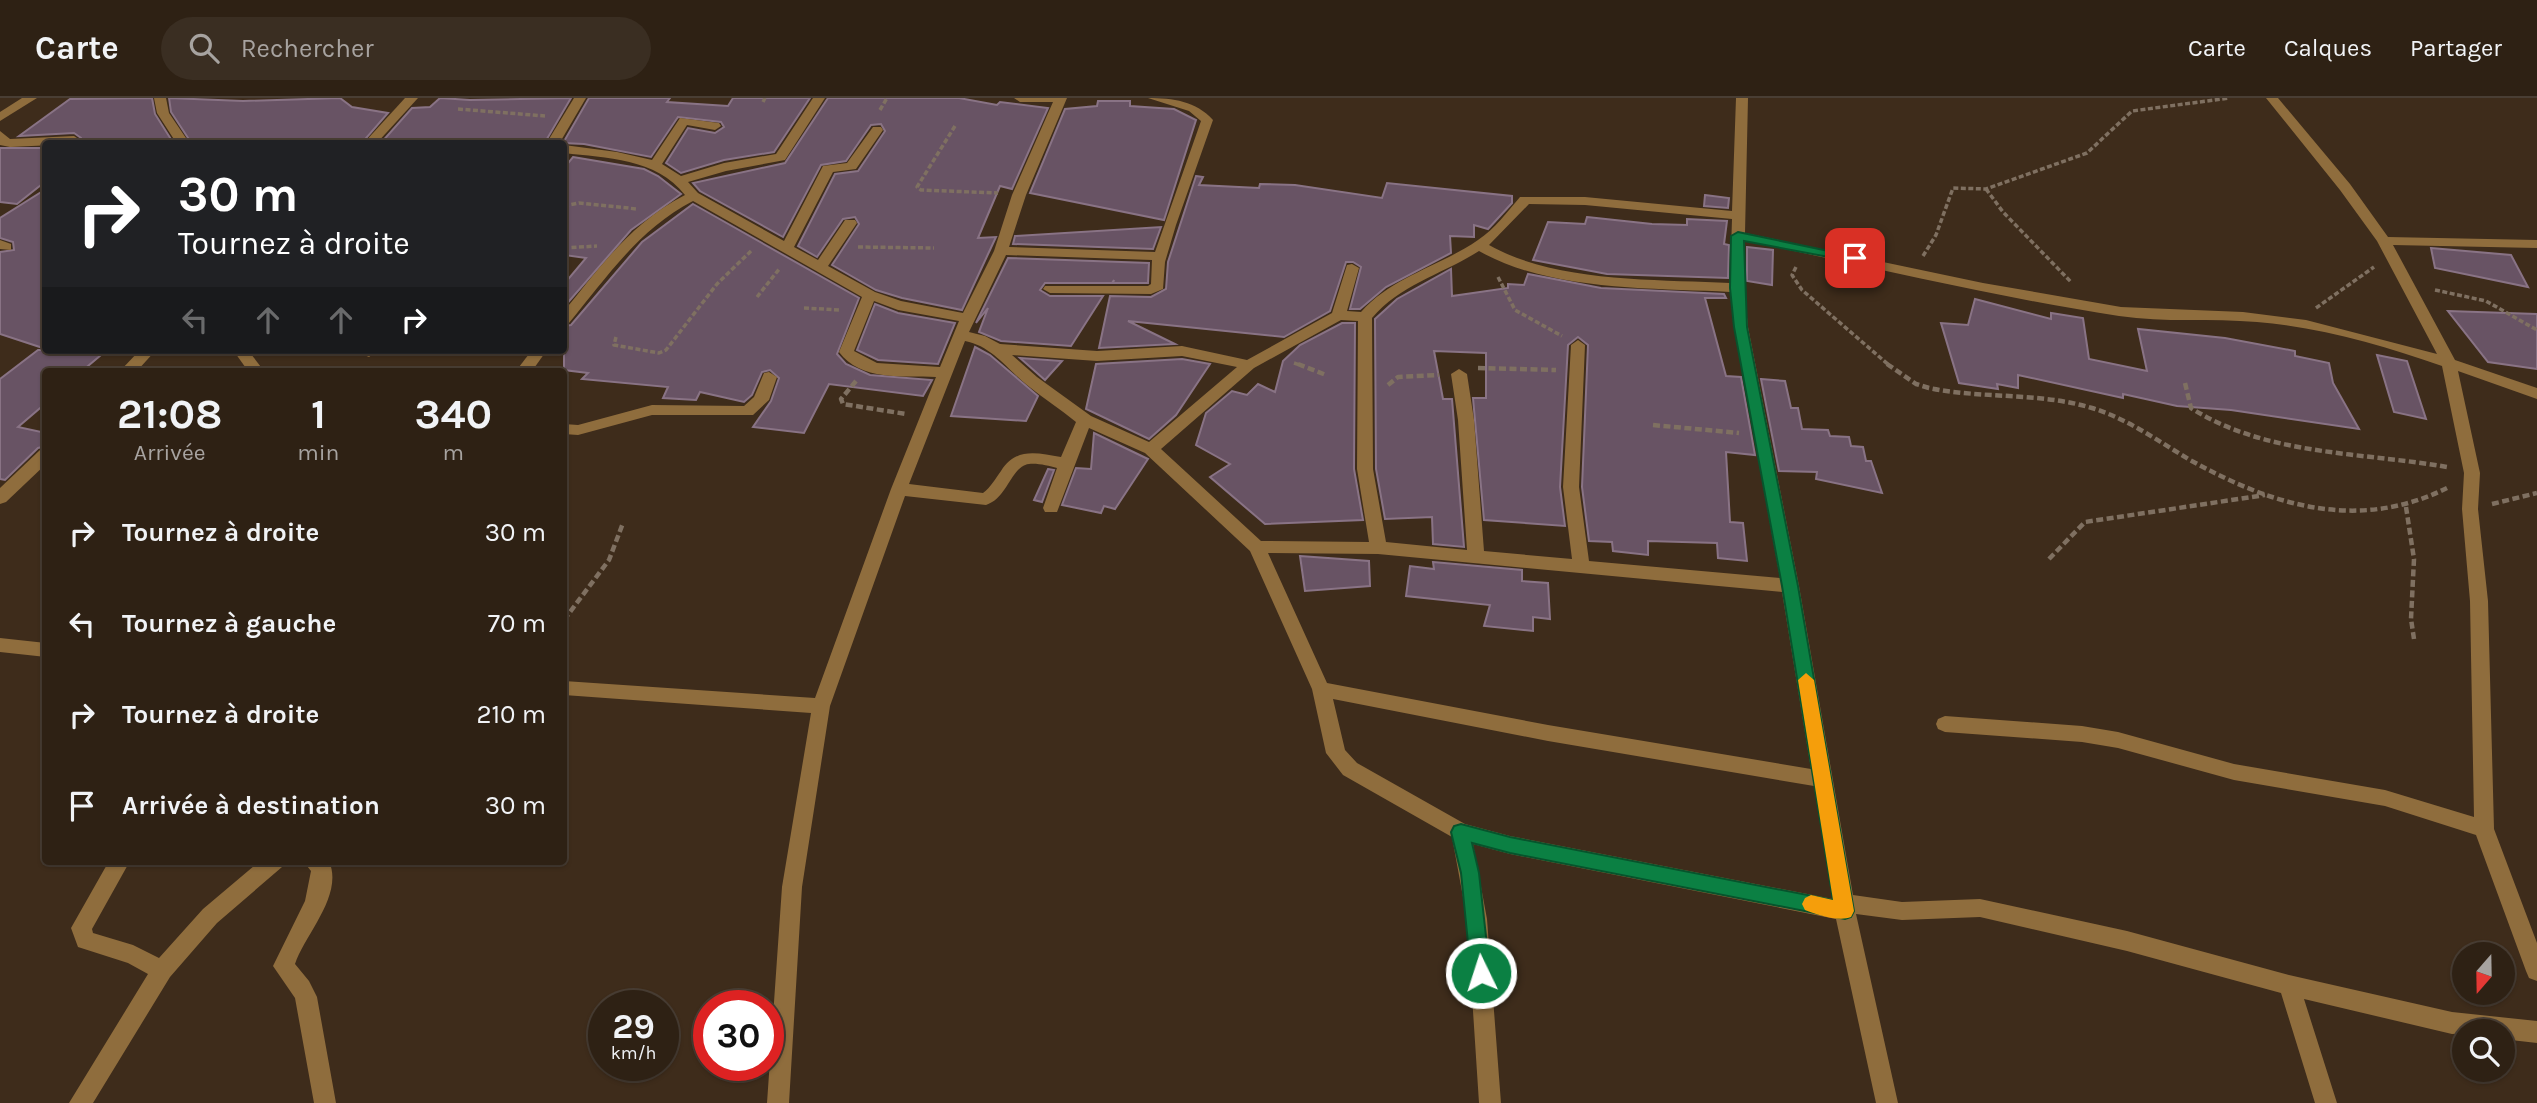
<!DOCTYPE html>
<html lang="fr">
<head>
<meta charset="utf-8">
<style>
	body { margin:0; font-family:Karla,sans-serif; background:#3a2e22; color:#f1f3f6; height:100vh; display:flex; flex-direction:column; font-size:26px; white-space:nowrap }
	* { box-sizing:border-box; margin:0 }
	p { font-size:23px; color:#a7a3a0 }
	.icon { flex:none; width:38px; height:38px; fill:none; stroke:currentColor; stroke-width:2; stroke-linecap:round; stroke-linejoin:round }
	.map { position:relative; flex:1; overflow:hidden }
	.panel { position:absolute; left:42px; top:270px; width:525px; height:497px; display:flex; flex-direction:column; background:#2e2114; border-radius:7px; box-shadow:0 2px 5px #0004,0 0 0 2px #493e34 }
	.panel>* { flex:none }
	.guide { position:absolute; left:42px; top:42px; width:525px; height:214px; border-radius:7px; box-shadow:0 2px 5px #0004,0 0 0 2px #493e34; background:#202124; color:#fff; overflow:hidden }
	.needle { width:46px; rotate:200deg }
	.tools { position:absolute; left:2452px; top:844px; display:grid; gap:14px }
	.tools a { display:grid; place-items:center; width:63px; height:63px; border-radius:50%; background:#2e2114; box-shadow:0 2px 5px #0004,0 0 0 2px #493e34; font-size:35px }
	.speed { position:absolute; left:588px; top:892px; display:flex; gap:14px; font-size:35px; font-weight:700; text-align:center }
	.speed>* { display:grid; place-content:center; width:91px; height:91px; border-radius:50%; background:#2e2114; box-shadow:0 2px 5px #0004,0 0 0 2px #493e34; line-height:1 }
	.speed small { font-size:18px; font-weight:400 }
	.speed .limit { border:10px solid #d22; background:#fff; color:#111 }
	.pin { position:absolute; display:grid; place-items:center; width:60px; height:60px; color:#fff; margin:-30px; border-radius:14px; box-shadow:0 4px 10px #0006 }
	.me { position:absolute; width:77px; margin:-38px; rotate:356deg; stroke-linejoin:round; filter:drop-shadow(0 0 5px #0008) }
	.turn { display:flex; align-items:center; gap:24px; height:147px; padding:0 21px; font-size:32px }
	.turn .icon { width:91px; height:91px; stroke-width:2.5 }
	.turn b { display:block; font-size:49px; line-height:60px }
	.lanes { display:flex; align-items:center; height:66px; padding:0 21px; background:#0003; justify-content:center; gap:35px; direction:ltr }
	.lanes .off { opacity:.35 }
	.eta { display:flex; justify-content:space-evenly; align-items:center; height:119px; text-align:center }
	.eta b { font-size:42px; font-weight:700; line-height:49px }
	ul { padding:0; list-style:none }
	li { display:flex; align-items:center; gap:21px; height:91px; padding:0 21px }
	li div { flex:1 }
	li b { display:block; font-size:26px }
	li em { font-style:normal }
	header { display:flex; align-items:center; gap:42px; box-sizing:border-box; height:98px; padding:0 35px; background:#2e2114; border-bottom:2px solid #493e34 }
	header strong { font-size:33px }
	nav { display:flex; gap:38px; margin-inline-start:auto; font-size:24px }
	.search { width:490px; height:63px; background:#3a2e22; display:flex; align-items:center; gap:18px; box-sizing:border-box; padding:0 24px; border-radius:38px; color:#a7a3a0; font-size:26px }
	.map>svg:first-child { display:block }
	.building { fill:#685364; stroke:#897385; stroke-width:2 }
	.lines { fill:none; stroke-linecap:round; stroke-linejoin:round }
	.path-far1 { stroke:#7f7061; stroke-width:3.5; stroke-dasharray:5 2.5; stroke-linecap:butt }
	.path { stroke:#7f7061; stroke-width:4.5; stroke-dasharray:7 3.5; stroke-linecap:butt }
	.minor { fill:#8f6d3d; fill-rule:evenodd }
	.route { fill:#0b8043; stroke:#07532c; stroke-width:2 }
	.slow { fill:#f59e0b }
</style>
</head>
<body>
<header>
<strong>Carte</strong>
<div class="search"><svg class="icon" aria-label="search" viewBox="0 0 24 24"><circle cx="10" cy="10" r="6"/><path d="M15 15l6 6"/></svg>Rechercher</div>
<nav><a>Carte</a><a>Calques</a><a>Partager</a></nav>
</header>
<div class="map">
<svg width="2537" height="1005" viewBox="0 0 2537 1005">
	<rect width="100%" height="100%" fill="#3e2c1b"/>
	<g class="building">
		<path d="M152,0l3,16 19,30h-94l1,-6 -7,-5 -55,3 51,-37z"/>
		<path d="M169,0l74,3 97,-3 12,9 36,6 -27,31h-169l-21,-32z"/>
		<path d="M440,0l30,2 101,-2 -27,46h-164l32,-36 18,-1z"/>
		<path d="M589,0h81l-3,4 61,4 5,-8h77l-36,54 -50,8 -43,13 -15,-10 22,-35 27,5 9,-6 -3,-5 -43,-5 -27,40 -67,-13 -21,-1z"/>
		<path d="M828,0h131l38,7 3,-3 48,6 -36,81 -12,-3 -22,52 18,-1 -34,73 -60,-12 -26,-8 -44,-25 27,-41 -4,-7 -12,2 -26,38 -19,-11 37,-72 23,-3 27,-40 -4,-7 -10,1 -25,36 -25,4 -38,72 -83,-46 -7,-8 92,-20z"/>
		<path d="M1098,3h32v5l44,3 22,11 -32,100 -134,-27 35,-84 32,-3z"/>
		<path d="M0,50h46v33l-29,23 -17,-2z"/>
		<path d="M573,59l71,12 14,7 23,18 -50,36 -67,77v-23l22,-26 -22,-3v-87z"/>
		<path d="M1196,78l7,1 -4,8 60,3 1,-4 35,1 87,13 5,-15 125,13v7l-24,26 -14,-4v12l-24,-1 1,17 -65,34 -26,22h-10l11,-42 -8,-5h-7l-16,49 -46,26 -156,-16 47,23 -76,4 11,-52 41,1 15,-8 2,-27z"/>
		<path d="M46,91v160l-46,-15v-82l14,-2 -1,-8 -13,-4v-20z"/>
		<path d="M1705,97l24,3 -1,10 -24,-2z"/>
		<path d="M693,106l166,94 -22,56 9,10 24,11 62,5 -9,16 -94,-12 -25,49 -51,-6 18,-26 8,-23 -9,-8 -8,2 -10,23 -8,7 -44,-10 -4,8 -33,-2 5,-11 -86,-8 6,-6 -24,-3v-44l7,-1 71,-83z"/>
		<path d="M1587,119l65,7 35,1v-6l40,2 -3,23 5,1 -1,33 -121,-4 -74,-14 15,-38 37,2z"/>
		<path d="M1161,129l-8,22 -140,-5 2,-8z"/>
		<path d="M1747,149l26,3 -1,35 -25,-4z"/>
		<path d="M2431,150l80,7 17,32 -93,-19z"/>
		<path d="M1008,160l141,5 -1,20h-35l1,-3 -2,3h-67l-5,7 10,6h53l-32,50 -70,-5 -22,-9 9,-24 -12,15z"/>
		<path d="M1451,171l1,27 56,-8v-4l16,1 4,-11 73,14 123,6 2,4h-21l21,78 15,1 14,78 -29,-3 4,70 13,1 4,38 -29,-3 -1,-15 -69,-2v14l-35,-4 -1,-9 -23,-1 -7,-54 6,-142 -10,-8 -10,8 -8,142 5,39 -81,-6 -11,-122h13v-45l-52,-2 9,48h9l12,148 -31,-3 -1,-27 -47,2 -9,-50 -1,-150 22,-20z"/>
		<path d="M1975,201l76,20v-6l32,5 6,41 58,12 -9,-42 87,9 70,13v5l34,7 4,20 26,46 -128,-19 -54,-4 -54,-12v4l-105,-23v13l-21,-4 1,5 -39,-6 -18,-60 27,2z"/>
		<path d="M875,206l23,9 57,10 -17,41 -60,-4 -21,-10z"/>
		<path d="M2448,213l89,3v55l-49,-7z"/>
		<path d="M1342,225h13l-1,146 9,51 -98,4 -55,-47 20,-13 -34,-19 10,-32 26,-22 15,4 11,-11 17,8 8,-31 17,-16z"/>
		<path d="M975,249l15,8 48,41 -12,25 -75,-5z"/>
		<path d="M38,252h69l-25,21h-36v32l-28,24 28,6v13l-8,2 -33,32 -5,-1v-100z"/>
		<path d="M2377,257l30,6 19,58 -32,-7z"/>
		<path d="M1020,260l42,3 -17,19z"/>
		<path d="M1182,261l28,5 -34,51 -27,24 -63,-30 10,-45z"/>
		<path d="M1761,281l24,2 6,27h7l4,21 26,1 2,6 19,1 2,9 12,1 3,14h5l11,32 -66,-14 1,-7 -38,-1z"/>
		<path d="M1094,335l54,26 -33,50 -11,-3 -3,7 -39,-8 14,-37 15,1z"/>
		<path d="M1048,371l6,1 -12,32 -8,-2z"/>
		<path d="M1300,458l69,5 1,25 -65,5z"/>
		<path d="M1433,464l89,8v11l26,2 2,36 -17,-2v14l-49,-5 6,-21 -84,-9 4,-30 24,3z"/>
	</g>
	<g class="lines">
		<g class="path-far1">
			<path d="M763,4l2,-4"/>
			<path d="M458,11l87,7"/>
			<path d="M880,12l7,-12"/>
			<path d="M955,28l-38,61 4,3 77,3"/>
			<path d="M1986,91l17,23 68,70"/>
			<path d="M564,108l15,-3 58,6"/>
			<path d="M858,149l76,1"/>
			<path d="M564,150l33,-2"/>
			<path d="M1923,158l13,-21 17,-47 33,1 101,-36 45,-42 97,-13"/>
			<path d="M1796,169l-4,8 10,15 88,76"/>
			<path d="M1498,179l17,33 47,26"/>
			<path d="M2435,192l51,11 51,29"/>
			<path d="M757,199l23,-29"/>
			<path d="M804,210l36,2"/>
			<path d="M2316,210l58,-41"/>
			<path d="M616,239l-2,8 45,8 7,-3 51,-66 34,-33"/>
			<path d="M1294,265l9,3"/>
		</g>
		<g class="path">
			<path d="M1298,266l28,11"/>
			<path d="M1887,266l29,20 13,4c53,11 110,4 163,20 36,11 66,33 98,52 83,46 168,72 257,28"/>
			<path d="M1478,270l78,2"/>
			<path d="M856,283l-15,18 2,5 63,10"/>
			<path d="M2185,285l6,25c75,48 171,44 256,59"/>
			<path d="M1388,287l10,-8 41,-2"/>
			<path d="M1653,327l86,8"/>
			<path d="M2492,406l45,-11"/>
			<path d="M2406,409l8,52 -3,60 3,20"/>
			<path d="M2049,461l36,-37 180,-27"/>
			<path d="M564,522l45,-60 14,-37"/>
		</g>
		<g class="minor">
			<path d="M22,0h15l-37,23v-9z"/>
			<path d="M154,0h12l3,15 21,31h-13l-20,-31z"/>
			<path d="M405,0h13l-42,46h-13z"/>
			<path d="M574,0h12l-27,46h-13z"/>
			<path d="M813,0h12l-40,62 -59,11 -38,11 10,11 86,48 39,-75 24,-3 26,-36h8l2,3 -27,39 -23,3 -39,75 24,13 27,-40h10l2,3 -29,43 47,26 26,9 62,12 31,-62 18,-56 41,-93h-33l-6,-4h53l-41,97 -17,52 146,5 46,-131 -12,-10 -41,-13c25,0 48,3 65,22l-37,105 -11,37 -2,27 -12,5 -101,-1 -7,-4 2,-3h103l3,-2 1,-24 -146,-5 -37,77 16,4 15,8 97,7 85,-5 65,14 85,-47 15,-48 5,-1 7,4 -12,43 14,1c32,-36 78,-45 117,-72 17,-11 29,-28 42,-43h65l147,14 4,-113h12l-3,135 238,50 138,24 122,5 63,8 131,34 -60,-113 -37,-51 -74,-92h12l72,86 38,53 149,3v8l-144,-3 62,115 82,28v11l-79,-28 22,102 -2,36 10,92 6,228 43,114v38l-8,-3 -3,-7 -50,-136 -91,-29 -151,-26 -116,-32 -36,-6 -137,-10 -7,-3 -2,-5 2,-5 7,-3 137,10 36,6 116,32 151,26 89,27 -4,-216 -8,-92 2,-36 -22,-107c-60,-21 -122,-39 -185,-44 -46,-4 -92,1 -138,-6 -126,-19 -249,-50 -374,-75l-1,47 4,39 51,259 54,309 49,7 78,-3 147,32 162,44 163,37 85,9v22l-35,-4v-8l-50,3 -148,-35 33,104h-22l-34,-110 -154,-42 -147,-34 -78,3 -46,-6 42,189h-22l-40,-184 -326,-65 -37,-10 14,75 14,184h-22l-12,-184 -15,-82 -109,-62 -17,-22 -14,-64 -62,-138 -105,-98 -56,-25 -32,84h-12l-2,-4 14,-40c-8,-2 -19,-5 -28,-4 -18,2 -21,34 -43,41l-81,-9 -75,210 -28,181 -13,216h-22l15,-216 29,-174 -247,-18v-14l251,17 76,-209 45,-112c-32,-1 -76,4 -97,-25l23,-55 -169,-96c-54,28 -86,76 -124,122l-5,1v-13c38,-46 67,-88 121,-116 -29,-37 -79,-37 -121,-42v-8l53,7 35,8 28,-42 39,5 2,3 -6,4 -28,-5 -25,39 19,12 43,-13 52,-9zM1529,106l56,1 147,14 -2,64c-75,-4 -174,0 -241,-38zM1479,153c70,40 173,37 251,41l4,35 46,251 -191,-17 -10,-74 6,-142 -7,-5 -7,5 -8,142 9,72 -88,-8 -10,-131 -7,-46 -8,-5 -8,5 7,46 9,130 -81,-8 -13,-73 -1,-151c29,-34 71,-44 107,-67zM874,203l24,9 61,11 -19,46 -63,-4 -23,-12zM1341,222l17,1 -1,148 12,73 -108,-1 -100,-92 93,-81zM965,243c27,5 42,28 62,44 16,13 33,24 49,37l-15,35c-24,-4 -45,-10 -60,14 -6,8 -10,16 -18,22l-74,-9zM1012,257l85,6 85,-5 55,11 -88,75 -58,-26 -54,-39zM1268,455l110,1 404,38 29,177 -263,-44 -221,-42zM1333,601l215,42 266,45 19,113 -323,-63 -45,-12 -108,-61 -12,-13z"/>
			<path d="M0,33l10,8 64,-3 6,4 -5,4 -65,3 -10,-2z"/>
			<path d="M0,142l11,4v6l-11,-1z"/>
			<path d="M140,252h16l-19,21h-17z"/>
			<path d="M233,252h15l16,21h-16z"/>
			<path d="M363,252h15l-9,7 -5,-2z"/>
			<path d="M532,252h15l-15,21h-16z"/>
			<path d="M769,274l8,5 -8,23 -16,15h-101l-74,20 -14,-1v-10l14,1 74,-20 92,1 10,-9 10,-24z"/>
			<path d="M46,351v15l-40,38 -6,2v-16l40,-38z"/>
			<path d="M0,540l46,5v14l-46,-5z"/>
			<path d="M109,763h21l-38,68 1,4 40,12 26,13 44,-49 57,-48h25l-3,6 -65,56 -47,54 -77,126h-24l79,-129 -20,-11 -50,-16 -7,-19z"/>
			<path d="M303,763h26c15,34 -24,73 -34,103l14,17 8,16 19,106h-22l-19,-105 -22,-32 32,-65 6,-30z"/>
		</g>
	</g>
	<path class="route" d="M1738,134l124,26 -7,4 -111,-21 3,86 51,259 56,325 -3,6 -6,2 -335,-66 -38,-10 7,30 11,100 -2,6 -7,3 -7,-3 -3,-6 -10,-100 -10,-41 3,-6 7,-2 49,13 323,63 -51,-314 -48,-259 -4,-39 1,-52z"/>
	<path class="slow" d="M1806,575l8,7 40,231 -3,6c-12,5 -33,-2 -46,-7l-3,-6 3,-6 6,-3 22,5 -35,-220z"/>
</svg>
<div class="tools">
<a><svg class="needle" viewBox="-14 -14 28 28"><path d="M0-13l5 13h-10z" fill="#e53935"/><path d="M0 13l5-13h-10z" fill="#a7a3a0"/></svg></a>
<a><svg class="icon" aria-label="search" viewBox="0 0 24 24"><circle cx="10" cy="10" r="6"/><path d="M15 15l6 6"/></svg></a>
</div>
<div class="speed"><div>29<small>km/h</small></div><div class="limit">30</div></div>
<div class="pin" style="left:1855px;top:160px;background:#d93025"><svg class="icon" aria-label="arrive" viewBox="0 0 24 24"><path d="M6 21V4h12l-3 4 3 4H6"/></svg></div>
<svg class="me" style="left:1481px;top:875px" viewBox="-20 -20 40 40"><circle r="17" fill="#0b8043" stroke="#fff" stroke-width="3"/><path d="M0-11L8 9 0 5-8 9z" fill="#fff"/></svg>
<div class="guide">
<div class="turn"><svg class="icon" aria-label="right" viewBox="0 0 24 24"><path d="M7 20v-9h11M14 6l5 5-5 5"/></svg><div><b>30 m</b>Tournez à droite</div></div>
<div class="lanes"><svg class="icon off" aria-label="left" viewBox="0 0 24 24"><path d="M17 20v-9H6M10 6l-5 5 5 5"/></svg><svg class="icon off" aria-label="ahead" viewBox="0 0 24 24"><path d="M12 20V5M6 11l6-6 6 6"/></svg><svg class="icon off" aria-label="ahead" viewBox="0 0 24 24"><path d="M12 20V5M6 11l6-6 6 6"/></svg><svg class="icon" aria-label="right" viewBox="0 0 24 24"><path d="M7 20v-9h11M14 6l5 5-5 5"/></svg></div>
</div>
<section class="panel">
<div class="eta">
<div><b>21:08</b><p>Arrivée</p></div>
<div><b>1</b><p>min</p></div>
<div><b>340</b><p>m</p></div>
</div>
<ul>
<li><svg class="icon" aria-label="right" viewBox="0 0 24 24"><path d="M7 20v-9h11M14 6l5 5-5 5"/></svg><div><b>Tournez à droite</b></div><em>30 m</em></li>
<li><svg class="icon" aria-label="left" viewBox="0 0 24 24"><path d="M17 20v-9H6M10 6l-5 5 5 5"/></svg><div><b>Tournez à gauche</b></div><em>70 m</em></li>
<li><svg class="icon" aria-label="right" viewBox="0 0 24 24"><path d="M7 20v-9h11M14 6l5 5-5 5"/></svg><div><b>Tournez à droite</b></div><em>210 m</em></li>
<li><svg class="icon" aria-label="arrive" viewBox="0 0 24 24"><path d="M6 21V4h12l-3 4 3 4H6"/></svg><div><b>Arrivée à destination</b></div><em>30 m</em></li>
</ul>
</section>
</div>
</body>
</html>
